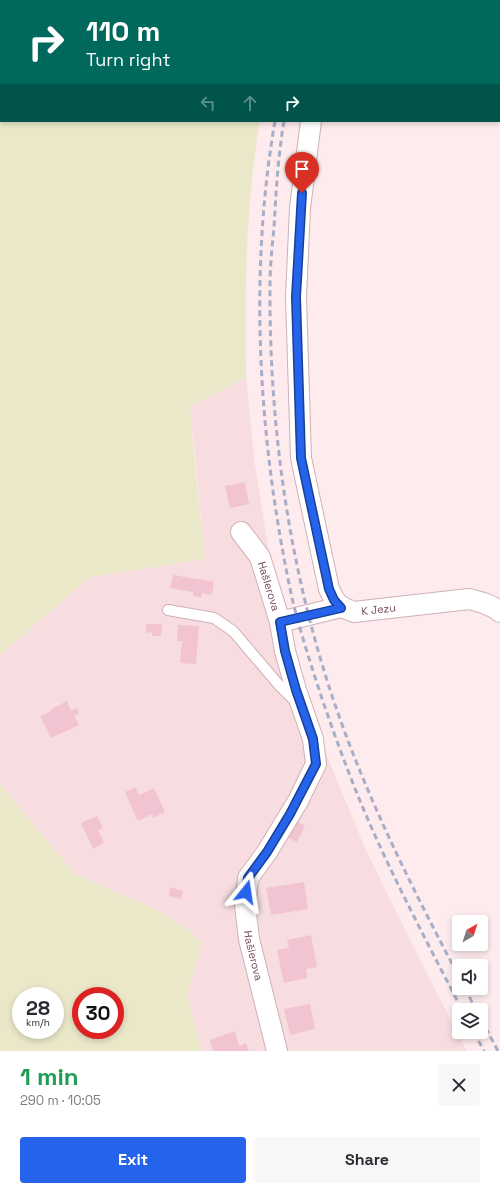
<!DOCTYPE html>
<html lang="en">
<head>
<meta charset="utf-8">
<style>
	body { margin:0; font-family:"Space Grotesk",sans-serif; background:#f7f7f7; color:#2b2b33; height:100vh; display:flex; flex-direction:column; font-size:15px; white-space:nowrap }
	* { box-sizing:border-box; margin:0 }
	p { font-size:13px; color:#7c7c81 }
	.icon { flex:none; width:22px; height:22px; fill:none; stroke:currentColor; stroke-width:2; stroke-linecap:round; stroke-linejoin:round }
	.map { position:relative; height:1051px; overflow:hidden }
	.details { display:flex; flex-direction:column; background:#fff; flex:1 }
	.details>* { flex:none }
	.top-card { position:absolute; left:0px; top:0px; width:500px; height:122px; box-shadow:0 2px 6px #0003; background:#00695c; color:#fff; overflow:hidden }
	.needle { width:26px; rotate:39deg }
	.buttons { position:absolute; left:452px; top:915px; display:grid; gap:8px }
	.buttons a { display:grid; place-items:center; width:36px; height:36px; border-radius:4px; background:#fff; box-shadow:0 2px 6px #0003; font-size:20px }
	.speed { position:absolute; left:12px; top:987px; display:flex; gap:8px; font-size:20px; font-weight:700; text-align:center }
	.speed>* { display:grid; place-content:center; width:52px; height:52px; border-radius:50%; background:#fff; box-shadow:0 2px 6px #0003; line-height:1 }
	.speed small { font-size:10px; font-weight:400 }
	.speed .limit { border:6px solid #d22; background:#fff; color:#111 }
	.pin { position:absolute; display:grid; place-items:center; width:34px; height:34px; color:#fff; margin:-41px -17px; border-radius:50% 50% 50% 0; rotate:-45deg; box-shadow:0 0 4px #0007 }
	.pin .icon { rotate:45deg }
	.me { position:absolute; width:44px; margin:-22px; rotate:15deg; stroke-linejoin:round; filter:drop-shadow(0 0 3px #0008) }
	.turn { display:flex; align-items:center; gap:14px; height:84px; padding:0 20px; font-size:18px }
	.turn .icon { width:52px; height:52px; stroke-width:2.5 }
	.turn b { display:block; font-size:28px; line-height:34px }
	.lanes { display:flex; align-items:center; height:38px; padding:0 20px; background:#0003; justify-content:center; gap:20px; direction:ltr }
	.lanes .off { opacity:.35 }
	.round { display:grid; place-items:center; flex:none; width:42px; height:42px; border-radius:4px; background:#f7f7f7 }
	.head { display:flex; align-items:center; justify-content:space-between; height:68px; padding:0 20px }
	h1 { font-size:24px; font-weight:700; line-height:30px; color:#1e9e55 }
	.button { display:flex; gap:8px; margin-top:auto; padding:8px 20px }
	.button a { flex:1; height:46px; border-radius:4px; background:#2563eb; color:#fff; font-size:16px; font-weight:700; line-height:46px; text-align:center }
	.button a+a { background:#f7f7f7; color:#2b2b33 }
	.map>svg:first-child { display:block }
	.residential { fill:#f7dde0 }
	.green { fill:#ebe8c9; fill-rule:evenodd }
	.building { fill:#f2c3d1 }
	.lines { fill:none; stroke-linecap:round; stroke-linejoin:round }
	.service-casing { stroke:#d0b0b8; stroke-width:12 }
	.minor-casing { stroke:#d0b0b8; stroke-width:22 }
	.service { stroke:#fff; stroke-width:10 }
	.minor { stroke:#fff; stroke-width:20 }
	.rail { stroke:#a8adc8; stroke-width:3; stroke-dasharray:6 4; stroke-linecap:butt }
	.route-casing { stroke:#184099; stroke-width:10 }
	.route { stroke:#2563eb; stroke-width:7 }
	.labels { text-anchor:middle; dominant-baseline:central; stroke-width:4; stroke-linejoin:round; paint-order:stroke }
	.street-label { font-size:11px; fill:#794d5c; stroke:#fff2f3 }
</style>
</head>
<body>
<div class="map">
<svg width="500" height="1051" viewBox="0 0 500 1051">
	<rect width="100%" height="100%" fill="#fdebed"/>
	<path class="residential" d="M246,377l8,82 16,100 38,142 19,55 38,92 55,112 47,91h-265l-15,-56 15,-51 -14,-16 -35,-20 -78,-34 -75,-90v-129l90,-78 115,-18 -15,-153z"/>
	<g class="green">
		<path d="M0,0h284l-283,1v120h259c-15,85 -15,170 -14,256l-56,30 4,47 11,105 -115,18 -90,78z"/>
		<path d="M0,784l75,90 78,34 35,21 14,15 -15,51 15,56h-202zM21,996h34v34h-34zM81,996h34v34h-34z"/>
	</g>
	<g class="building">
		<path d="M245,482l4,22 -19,4 -5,-22z"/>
		<path d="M173,575l41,7 -2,13 -10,-2 -1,4 -8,-1v-4l-23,-4z"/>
		<path d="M146,624h16l-1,12h-9v-4l-6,1z"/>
		<path d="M178,625l21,1 -3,38 -16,-1 2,-22h-5z"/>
		<path d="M67,701l4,10 6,-3 2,5 -5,3 5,9 -28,13 -11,-22 11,-5 -1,-1z"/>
		<path d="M135,787l4,8 15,-7 11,24 -12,6 -1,-4 -14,7 -13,-29z"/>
		<path d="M97,816l6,12 -5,2 6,13 -11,6 -12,-26z"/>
		<path d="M293,819l12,7 -8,16 -13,-6z"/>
		<path d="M304,882l4,27 -37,6 -5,-27z"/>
		<path d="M170,887l13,4 -2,8 -12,-3z"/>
		<path d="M311,935l6,32 -11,2 1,9 -23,5 -7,-33 12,-2 -2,-8z"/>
		<path d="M310,1004l5,25 -25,6 -6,-26z"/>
		<path d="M235,1031l4,15 7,-3 3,8h-36l-3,-11z"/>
	</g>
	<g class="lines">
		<defs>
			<path id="service" d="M168,610l46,8 19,13 46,54 17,17"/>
			<g id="minor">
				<path d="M336,1v-1"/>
				<path id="s1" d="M311,121l-11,87 -4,89 5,161 28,131c7,15 9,17 25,23l115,-13c11,3 22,5 31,13"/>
				<path id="s2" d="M241,532l19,25 20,65 5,29 11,39 17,49 3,25 -18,37 -31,51 -19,26 -3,27 4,34 28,112"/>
				<path d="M280,622l61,-15"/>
			</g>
		</defs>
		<use href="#service" class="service-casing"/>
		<use href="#minor" class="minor-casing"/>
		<use href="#service" class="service"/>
		<use href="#minor" class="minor"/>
		<g class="rail">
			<path d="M299,1v-1"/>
			<path d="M310,1v-1"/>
			<path d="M275,121c-27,156 -16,323 17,477 6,25 14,51 22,76 13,41 28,82 44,122 30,73 68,144 104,214"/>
			<path d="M284,121c-6,35 -8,71 -10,107 -2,19 -4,39 -4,58 -1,158 24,317 82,465 30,77 68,152 107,226"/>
			<path d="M465,988l11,22"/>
			<path d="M481,1019l17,32"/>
			<path d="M474,1032l10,19"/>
		</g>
	</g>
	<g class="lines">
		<defs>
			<path id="route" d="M246,892l2,-14 19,-26 23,-38 26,-50 -3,-25 -17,-49 -11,-39 -5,-29 61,-14 -7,-8 -5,-11 -28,-131 -5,-161 6,-104"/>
		</defs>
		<use href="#route" class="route-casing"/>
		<use href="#route" class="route"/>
	</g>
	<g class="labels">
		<g class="street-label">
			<text stroke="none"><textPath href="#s2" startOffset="62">Hašlerova</textPath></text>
			<text stroke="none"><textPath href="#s1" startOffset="532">K Jezu</textPath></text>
			<text stroke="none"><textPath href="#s2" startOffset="458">Hašlerova</textPath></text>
		</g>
	</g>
</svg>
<div class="buttons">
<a><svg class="needle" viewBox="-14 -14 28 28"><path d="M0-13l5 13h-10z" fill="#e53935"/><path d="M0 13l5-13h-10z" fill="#7c7c81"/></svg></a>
<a><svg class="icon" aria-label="sound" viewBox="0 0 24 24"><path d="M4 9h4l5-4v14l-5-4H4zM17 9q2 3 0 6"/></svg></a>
<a><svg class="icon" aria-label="layers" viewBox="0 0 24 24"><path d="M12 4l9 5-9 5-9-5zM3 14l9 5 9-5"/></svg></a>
</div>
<div class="speed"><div>28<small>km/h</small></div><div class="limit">30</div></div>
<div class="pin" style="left:302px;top:193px;background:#d93025"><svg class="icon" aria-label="arrive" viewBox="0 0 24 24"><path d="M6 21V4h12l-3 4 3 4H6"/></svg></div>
<svg class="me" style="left:246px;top:892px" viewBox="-20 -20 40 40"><path d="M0-17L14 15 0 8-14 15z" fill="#2563eb" stroke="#fff" stroke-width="4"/></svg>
<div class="top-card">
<div class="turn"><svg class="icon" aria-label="right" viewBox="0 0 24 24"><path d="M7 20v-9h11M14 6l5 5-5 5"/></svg><div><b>110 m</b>Turn right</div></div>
<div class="lanes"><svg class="icon off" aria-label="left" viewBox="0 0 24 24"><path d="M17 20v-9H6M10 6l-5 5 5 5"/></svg><svg class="icon off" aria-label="ahead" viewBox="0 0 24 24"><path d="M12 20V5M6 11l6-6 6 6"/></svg><svg class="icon" aria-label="right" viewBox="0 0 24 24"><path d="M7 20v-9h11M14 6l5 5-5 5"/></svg></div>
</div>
</div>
<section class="details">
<div class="head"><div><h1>1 min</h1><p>290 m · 10:05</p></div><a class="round"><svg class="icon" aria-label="close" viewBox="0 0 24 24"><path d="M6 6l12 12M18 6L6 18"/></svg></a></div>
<div class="button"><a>Exit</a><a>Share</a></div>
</section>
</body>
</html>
